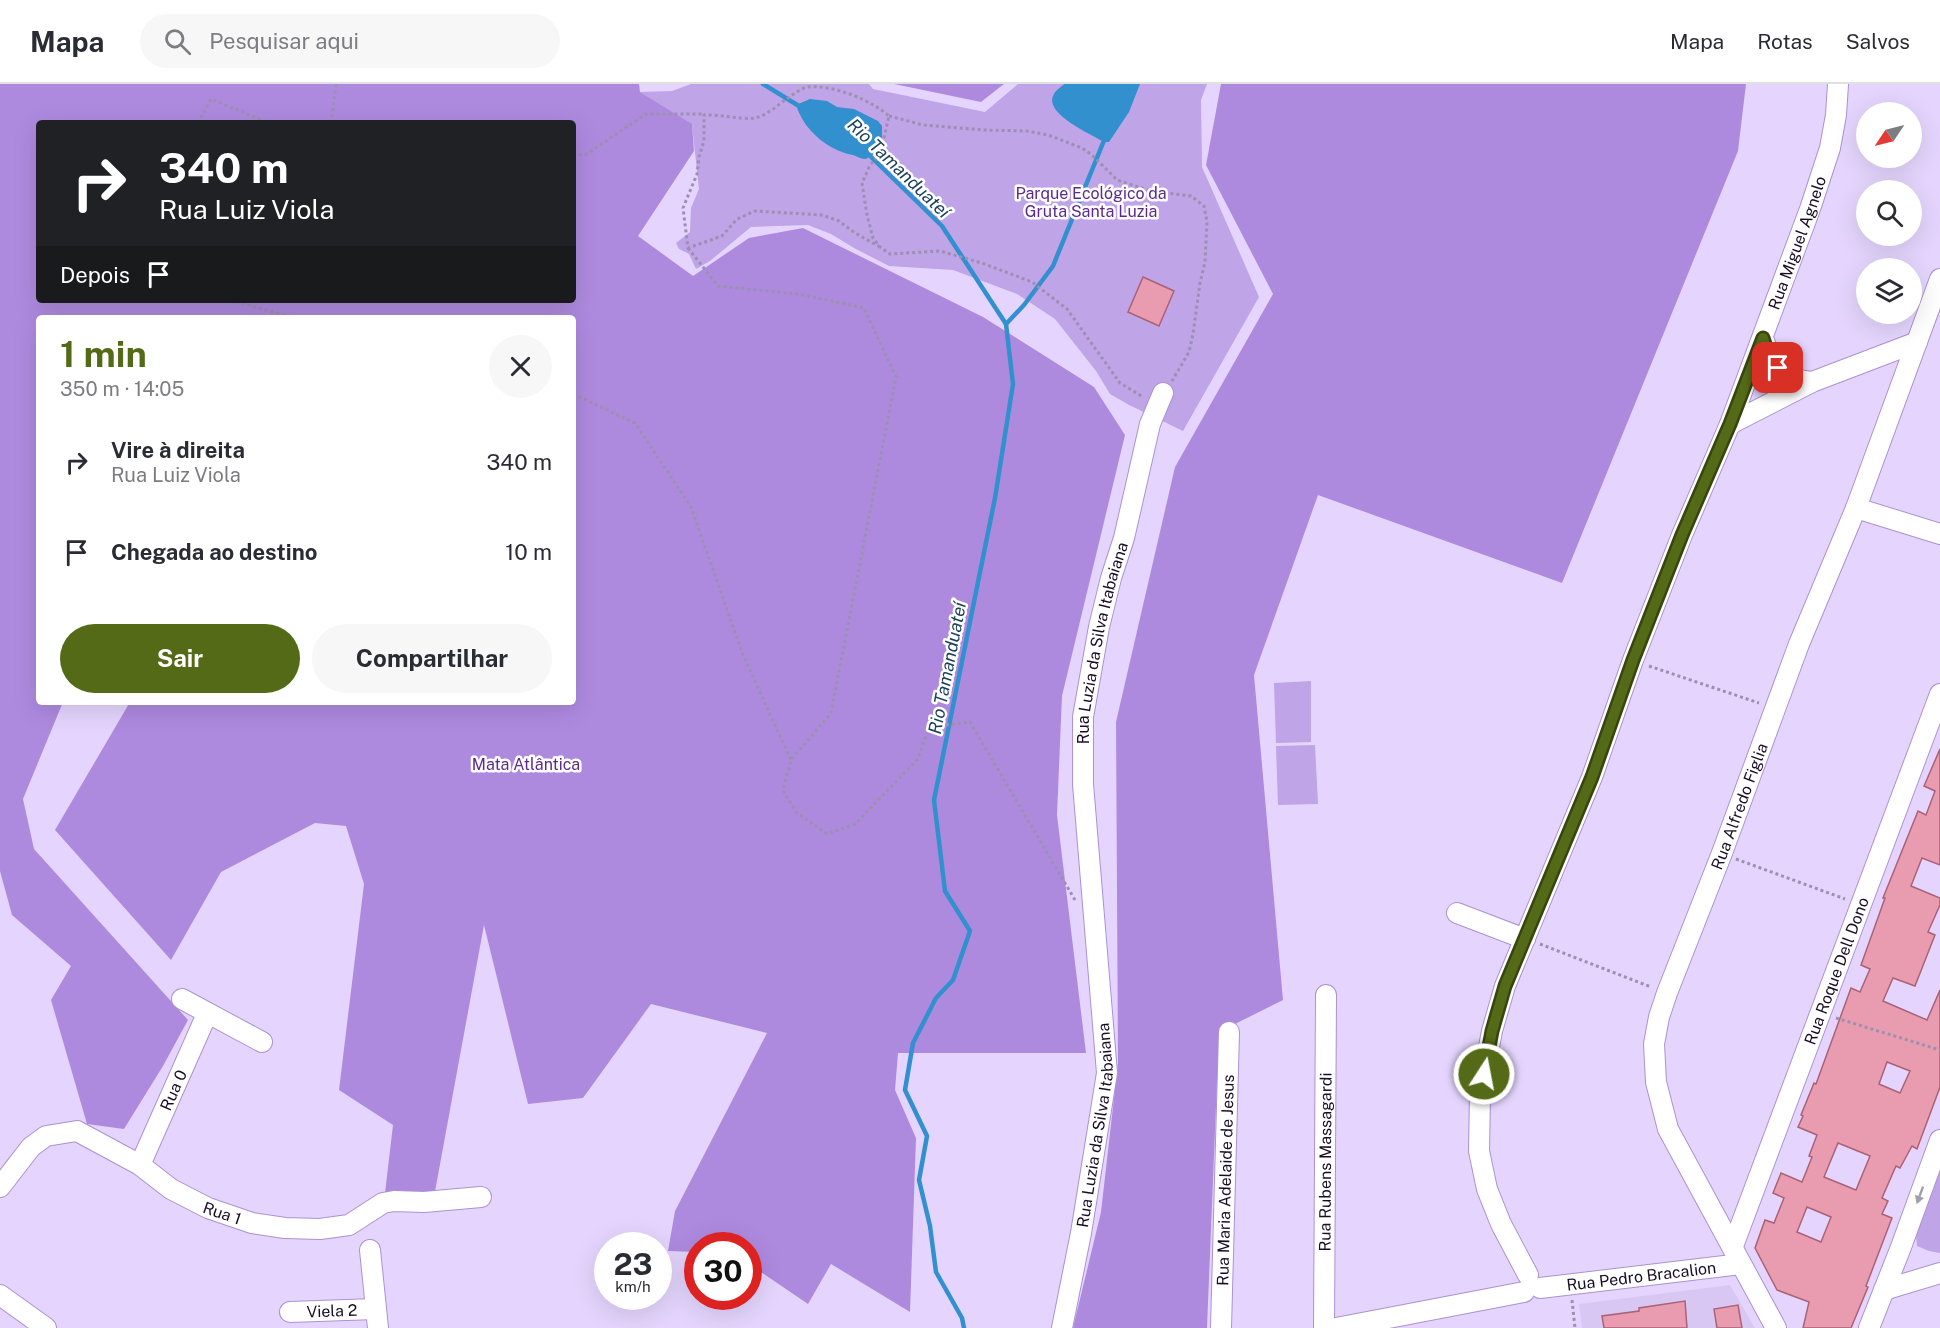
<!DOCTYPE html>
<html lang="pt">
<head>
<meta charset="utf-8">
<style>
	body { margin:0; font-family:"Public Sans",sans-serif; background:#f7f7f7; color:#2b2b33; height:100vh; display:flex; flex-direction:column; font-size:22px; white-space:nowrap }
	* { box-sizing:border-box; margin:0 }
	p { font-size:20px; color:#7c7c81 }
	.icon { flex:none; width:33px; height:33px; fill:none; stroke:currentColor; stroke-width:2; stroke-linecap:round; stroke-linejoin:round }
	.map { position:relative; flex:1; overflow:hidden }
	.side { position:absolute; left:36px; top:231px; width:540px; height:390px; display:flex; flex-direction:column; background:#fff; border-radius:6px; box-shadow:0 6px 24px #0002 }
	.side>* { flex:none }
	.guide { position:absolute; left:36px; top:36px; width:540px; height:183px; border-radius:6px; box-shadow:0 6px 24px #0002; background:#202124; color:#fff; overflow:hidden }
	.needle { width:39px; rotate:235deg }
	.fabs { position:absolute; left:1856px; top:18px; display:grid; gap:12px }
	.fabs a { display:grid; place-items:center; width:66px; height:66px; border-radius:50%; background:#fff; box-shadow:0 6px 24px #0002; font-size:30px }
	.speed { position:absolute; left:594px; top:1148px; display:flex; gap:12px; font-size:30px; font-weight:700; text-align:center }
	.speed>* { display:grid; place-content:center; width:78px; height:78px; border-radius:50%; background:#fff; box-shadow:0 6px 24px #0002; line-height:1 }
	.speed small { font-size:15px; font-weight:400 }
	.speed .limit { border:9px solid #d22; background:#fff; color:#111 }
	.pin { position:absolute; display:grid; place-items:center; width:51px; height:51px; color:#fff; margin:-26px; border-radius:12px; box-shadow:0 3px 9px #0006 }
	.me { position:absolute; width:66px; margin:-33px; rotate:11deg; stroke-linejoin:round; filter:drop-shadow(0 0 4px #0008) }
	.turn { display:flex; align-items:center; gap:21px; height:126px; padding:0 24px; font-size:27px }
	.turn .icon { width:78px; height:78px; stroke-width:2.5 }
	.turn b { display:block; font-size:42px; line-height:51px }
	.then { display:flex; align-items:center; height:57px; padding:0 24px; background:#0003; gap:12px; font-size:22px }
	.round { display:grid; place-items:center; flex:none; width:63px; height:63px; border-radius:32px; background:#f7f7f7 }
	.overview { display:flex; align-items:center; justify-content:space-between; height:102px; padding:0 24px }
	h1 { font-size:36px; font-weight:700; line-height:45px; color:#556a17 }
	.primary-button { display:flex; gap:12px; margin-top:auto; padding:12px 24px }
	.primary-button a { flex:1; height:69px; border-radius:36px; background:#556a17; color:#fff; font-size:24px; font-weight:700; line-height:69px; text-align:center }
	.primary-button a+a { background:#f7f7f7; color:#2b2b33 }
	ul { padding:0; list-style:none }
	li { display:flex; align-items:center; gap:18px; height:90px; padding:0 24px }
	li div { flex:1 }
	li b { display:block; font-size:22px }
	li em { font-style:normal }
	header { display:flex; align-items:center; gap:36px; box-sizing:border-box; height:84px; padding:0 30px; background:#fff; border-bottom:2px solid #e1e1e2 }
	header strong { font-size:28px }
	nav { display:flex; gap:33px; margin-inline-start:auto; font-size:21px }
	.search { width:420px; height:54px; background:#f7f7f7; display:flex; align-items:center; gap:15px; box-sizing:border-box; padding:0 21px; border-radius:33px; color:#7c7c81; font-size:22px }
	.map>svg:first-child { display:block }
	.built { fill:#d8c7f3 }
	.green { fill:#bfa4e7 }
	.forest { fill:#ae8adf; fill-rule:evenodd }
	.water { fill:#3390ce }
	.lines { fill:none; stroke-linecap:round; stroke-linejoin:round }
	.stream { stroke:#3390ce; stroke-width:4.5 }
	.building { fill:#e99cb0; stroke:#a96276; stroke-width:1.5; fill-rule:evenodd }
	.minor-casing { stroke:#ab92d1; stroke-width:22 }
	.path { stroke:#9d8fb2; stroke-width:3; stroke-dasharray:3 3; stroke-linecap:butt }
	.minor { stroke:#fff; stroke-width:20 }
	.oneway { fill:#a39ea8 }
	.route-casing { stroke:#37450f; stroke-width:15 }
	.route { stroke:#556a17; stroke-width:10 }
	.labels { text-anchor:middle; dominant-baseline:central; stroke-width:5; stroke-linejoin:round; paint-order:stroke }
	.park-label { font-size:16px; fill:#5b298d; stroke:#fff }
	.street-label { font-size:16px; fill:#180d25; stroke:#fff }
	.water-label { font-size:18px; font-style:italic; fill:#1c415c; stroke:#fff }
</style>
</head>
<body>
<header>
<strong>Mapa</strong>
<div class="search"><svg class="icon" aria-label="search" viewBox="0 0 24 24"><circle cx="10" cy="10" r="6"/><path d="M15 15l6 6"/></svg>Pesquisar aqui</div>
<nav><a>Mapa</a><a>Rotas</a><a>Salvos</a></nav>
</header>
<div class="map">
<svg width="1940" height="1244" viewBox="0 0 1940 1244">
	<rect width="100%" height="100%" fill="#e5d5fe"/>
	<path class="built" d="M1730,1201l25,43h-173l-3,-24z"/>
	<g class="green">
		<path d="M691,0h178l4,5 112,23 33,-28h189l-6,16 1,67 57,130 -76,134 -54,-26 -19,-11 -14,-23 -41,-52 -38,-25 -64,-24 -64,-4 -35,-18 -23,-14 -23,-9 -57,2 -41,34 -14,8 -7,-15 -10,-5 -3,-6 14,-11 1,-24 8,-19 -7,-64 -52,-33 32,-1z"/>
		<path d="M1311,597v61l-35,1 -2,-60z"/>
		<path d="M1315,661l3,59 -40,1 -2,-59z"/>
		<path d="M1940,1076v93l-11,-2 -12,-5 -2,-23z"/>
	</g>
	<g class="forest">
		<path d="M0,0h639l1,8 52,32 2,27 -56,85 55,40 56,-38 54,-10 180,89 111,70 31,48 -63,261 -5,119 29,238h-188l-3,37 21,48 -6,174 -79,-48 -23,40 -59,-40 -1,-19h-50l-1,7 -29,-1 7,-40 92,-178 -116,-29 -68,94 -55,6 -44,-179 -50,272 -49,-4 8,-68 -54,-35 25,-206 -18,-58 -31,-3 -94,49 -50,88 -116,-130 75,-128h443v-384h-534v384h24l-40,97 11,50 154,171 -25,46 -39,63 -37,-5 -36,-124 20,-34 -59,-51 -12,-44zM39,39h534v177h-534z"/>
		<path d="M894,0h110l-23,18z"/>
		<path d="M1221,0h525l-8,67 -176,432 -244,-88 -64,180 29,325 -64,32 -12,296h-134l28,-116 17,-149 -2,-341 59,-255 98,-173 -67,-129z"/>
	</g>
	<g class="water">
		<path d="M1064,0h76l-11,28 -20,30h-5c-13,-8 -62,-29 -50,-48 2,-4 7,-7 10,-10z"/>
		<path d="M810,15l17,2 10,6 17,2 24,12 4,5v11l-7,16 -9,6c-5,0 -8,-2 -13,-4 -26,-5 -49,-25 -57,-50z"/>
	</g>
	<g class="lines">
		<g class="stream">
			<path d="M763,0l36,22"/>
			<path d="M867,69l75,73 64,98 7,60 -18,114 -61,302 11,91 25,40 -17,49 -17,18 -23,45 -8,47 22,46 -8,44 11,46 6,46 26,46 2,10"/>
			<path d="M1006,240l18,-19 29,-39 52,-128"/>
		</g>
	</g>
	<g class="building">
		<path d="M1143,193l31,14 -15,35 -31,-14z"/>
		<path d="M1940,665v116l-18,-7 -11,28 29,12v7l-12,27 7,3 -20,51 -22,-8 -10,23 44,19 13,-30v97l-23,62 -5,-3 -12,22 -4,-2 -14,32 6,3 -6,13 10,4 -26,68 2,1 -17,41h-48l6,-26 -32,-12 -22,-42 10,-28 9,3 10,-25 -11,-5 8,-20 21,9 10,-25 -3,-1 8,-21 -19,-8 5,-11 -2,-1 13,-32 2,1 35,-96 9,4 10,-23 -9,-4 24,-67h-2l35,-87 8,4 9,-24 -11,-5zM1887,978l23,9 -10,22 -21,-9zM1838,1059l32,13 -14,34 -32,-13zM1807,1123l24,10 -10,25 -24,-10z"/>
		<path d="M1685,1217l2,27h-83l-2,-12 37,-5v-3z"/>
		<path d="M1738,1221l4,23h-25l-3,-19z"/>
	</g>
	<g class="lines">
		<defs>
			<g id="minor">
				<path d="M1763,254c8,25 21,42 49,44"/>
				<path d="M1730,340l82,-42 105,-40"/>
				<path d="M1856,424l84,26"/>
				<path d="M1457,829l68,26"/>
				<path d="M182,915l80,43"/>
				<path id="s1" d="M140,1081l67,-151"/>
				<path id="s2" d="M0,1103l31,-40 15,-11 31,-5 63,34 31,24 37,19 44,15 33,5 35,1 29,-4 34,-22 11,-2 30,1 57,-5"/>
				<path id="s3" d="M1733,1162l207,-552"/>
				<path d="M370,1166l8,78"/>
				<path id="s4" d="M1528,1191l-27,-51 -14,-35 -8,-38 1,-56 12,-64 13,-45 87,-209 41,-117 49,-125 48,-111 80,-215 20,-61 6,-33 2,-31"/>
				<path id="s5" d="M1540,1204l201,-24"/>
				<path d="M1884,1206l56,-17"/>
				<path d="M0,1211l46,33"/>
				<path id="s6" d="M290,1228l85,-3"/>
				<path id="s7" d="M1062,1244l19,-95 26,-160 -24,-289v-67l16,-90 12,-49 13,-40 26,-114 13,-31"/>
				<path id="s8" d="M1221,1244l8,-296"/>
				<path id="s9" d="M1324,1244l2,-333"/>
				<path d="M1336,1244l188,-36"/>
				<path id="s10" d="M1776,1244l-108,-199 -12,-47 -2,-38 5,-27 8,-24 55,-140 77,-209 57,-136 84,-229"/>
				<path d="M1869,1244l32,-81 39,-107"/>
			</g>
		</defs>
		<use href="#minor" class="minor-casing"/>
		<g class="path">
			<path d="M889,32l34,9 61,5 43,1 21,4 34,13 10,7 25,25 34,11 40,5 13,10 3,16 -2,40 -5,21 -7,51 -4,18 -17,29"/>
			<path d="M198,39l13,-24 58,24"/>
			<path d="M331,39l5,-39"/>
			<path d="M573,70l12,1 61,-41h59"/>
			<path d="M880,163l-25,-14 -16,-12 -17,-6 -67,-4 -18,8 -15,17 -34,12 -5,-40 14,-34 2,-17 5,-16v-26c16,-1 37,5 51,3 14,-3 24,-15 36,-22 4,-3 11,-8 16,-9 25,-3 64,13 82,29l-9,39 -10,10 -8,18 5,32 6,23 7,9 10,7 50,-3 42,12 50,19 35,27 53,74 23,14"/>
			<path d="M688,164l30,38 81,8 65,14 32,69 -65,336 -40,47 -8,30 13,22 31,22 28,-10 63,-65 11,-32 41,-5 105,178"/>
			<path d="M230,216l65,18"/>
			<path d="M573,310l62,29 56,84 52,148 48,105"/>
			<path d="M1649,582l110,37"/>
			<path d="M1736,775l109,40"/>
			<path d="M1540,860l111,43"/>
			<path d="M1836,934l104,32"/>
			<path d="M1572,1216l3,28"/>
		</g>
		<use href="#minor" class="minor"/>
	</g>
	<defs><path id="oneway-solid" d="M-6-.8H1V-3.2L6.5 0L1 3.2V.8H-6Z" transform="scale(1.5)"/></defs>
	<use class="oneway" href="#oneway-solid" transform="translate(1920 1111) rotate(110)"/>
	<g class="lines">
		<defs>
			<path id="route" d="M1484,990l8,-43 13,-45 87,-209 41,-117 49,-125 48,-111 33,-86 6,19 9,11"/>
		</defs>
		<use href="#route" class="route-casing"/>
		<use href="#route" class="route"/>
	</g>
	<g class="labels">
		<g class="park-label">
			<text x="1091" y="109">Parque Ecológico da<tspan x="1091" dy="18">Gruta Santa Luzia</tspan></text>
			<text x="526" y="680">Mata Atlântica</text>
		</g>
		<g class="street-label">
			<text stroke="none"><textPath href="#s4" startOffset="1101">Rua Miguel Agnelo</textPath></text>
			<text stroke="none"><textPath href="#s7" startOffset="692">Rua Luzia da Silva Itabaiana</textPath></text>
			<text stroke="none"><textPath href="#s10" startOffset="566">Rua Alfredo Figlia</textPath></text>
			<text stroke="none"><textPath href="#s3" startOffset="294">Rua Roque Dell Dono</textPath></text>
			<text stroke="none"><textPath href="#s1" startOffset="82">Rua 0</textPath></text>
			<text stroke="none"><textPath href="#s7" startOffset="206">Rua Luzia da Silva Itabaiana</textPath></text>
			<text stroke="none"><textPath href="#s9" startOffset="166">Rua Rubens Massagardi</textPath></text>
			<text stroke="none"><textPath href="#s8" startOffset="148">Rua Maria Adelaide de Jesus</textPath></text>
			<text stroke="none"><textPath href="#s2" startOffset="268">Rua 1</textPath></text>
			<text stroke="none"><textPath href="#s5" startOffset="102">Rua Pedro Bracalion</textPath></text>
			<text stroke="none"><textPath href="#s6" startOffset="42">Viela 2</textPath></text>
		</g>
		<g class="water-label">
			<text transform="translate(899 84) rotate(44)">Rio Tamanduateí</text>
			<text transform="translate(947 584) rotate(-79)">Rio Tamanduateí</text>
		</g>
	</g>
</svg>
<div class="fabs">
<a><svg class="needle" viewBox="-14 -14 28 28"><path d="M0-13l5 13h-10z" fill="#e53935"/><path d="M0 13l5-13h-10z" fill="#7c7c81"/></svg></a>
<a><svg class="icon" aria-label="search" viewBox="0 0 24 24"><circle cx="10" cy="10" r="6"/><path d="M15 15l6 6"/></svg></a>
<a><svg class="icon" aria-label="layers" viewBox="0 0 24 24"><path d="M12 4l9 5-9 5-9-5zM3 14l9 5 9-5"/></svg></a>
</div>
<div class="speed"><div>23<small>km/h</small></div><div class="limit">30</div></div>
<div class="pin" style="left:1778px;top:284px;background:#d93025"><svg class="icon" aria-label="arrive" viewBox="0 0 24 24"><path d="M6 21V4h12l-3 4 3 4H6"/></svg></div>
<svg class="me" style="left:1484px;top:990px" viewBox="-20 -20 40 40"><circle r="17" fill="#556a17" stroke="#fff" stroke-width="3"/><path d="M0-11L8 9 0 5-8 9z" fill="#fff"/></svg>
<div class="guide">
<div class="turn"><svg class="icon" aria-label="right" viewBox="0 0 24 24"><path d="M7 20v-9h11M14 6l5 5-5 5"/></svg><div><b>340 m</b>Rua Luiz Viola</div></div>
<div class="then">Depois<svg class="icon" aria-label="arrive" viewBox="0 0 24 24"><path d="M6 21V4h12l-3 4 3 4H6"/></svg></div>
</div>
<section class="side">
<div class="overview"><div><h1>1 min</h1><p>350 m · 14:05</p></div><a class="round"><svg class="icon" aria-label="close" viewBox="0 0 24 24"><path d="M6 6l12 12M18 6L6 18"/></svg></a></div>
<ul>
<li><svg class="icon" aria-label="right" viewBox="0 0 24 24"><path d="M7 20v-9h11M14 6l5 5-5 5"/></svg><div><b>Vire à direita</b><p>Rua Luiz Viola</p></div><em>340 m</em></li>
<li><svg class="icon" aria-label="arrive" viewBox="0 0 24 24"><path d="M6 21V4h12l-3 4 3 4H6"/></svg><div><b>Chegada ao destino</b></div><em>10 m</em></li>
</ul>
<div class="primary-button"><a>Sair</a><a>Compartilhar</a></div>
</section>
</div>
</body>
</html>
